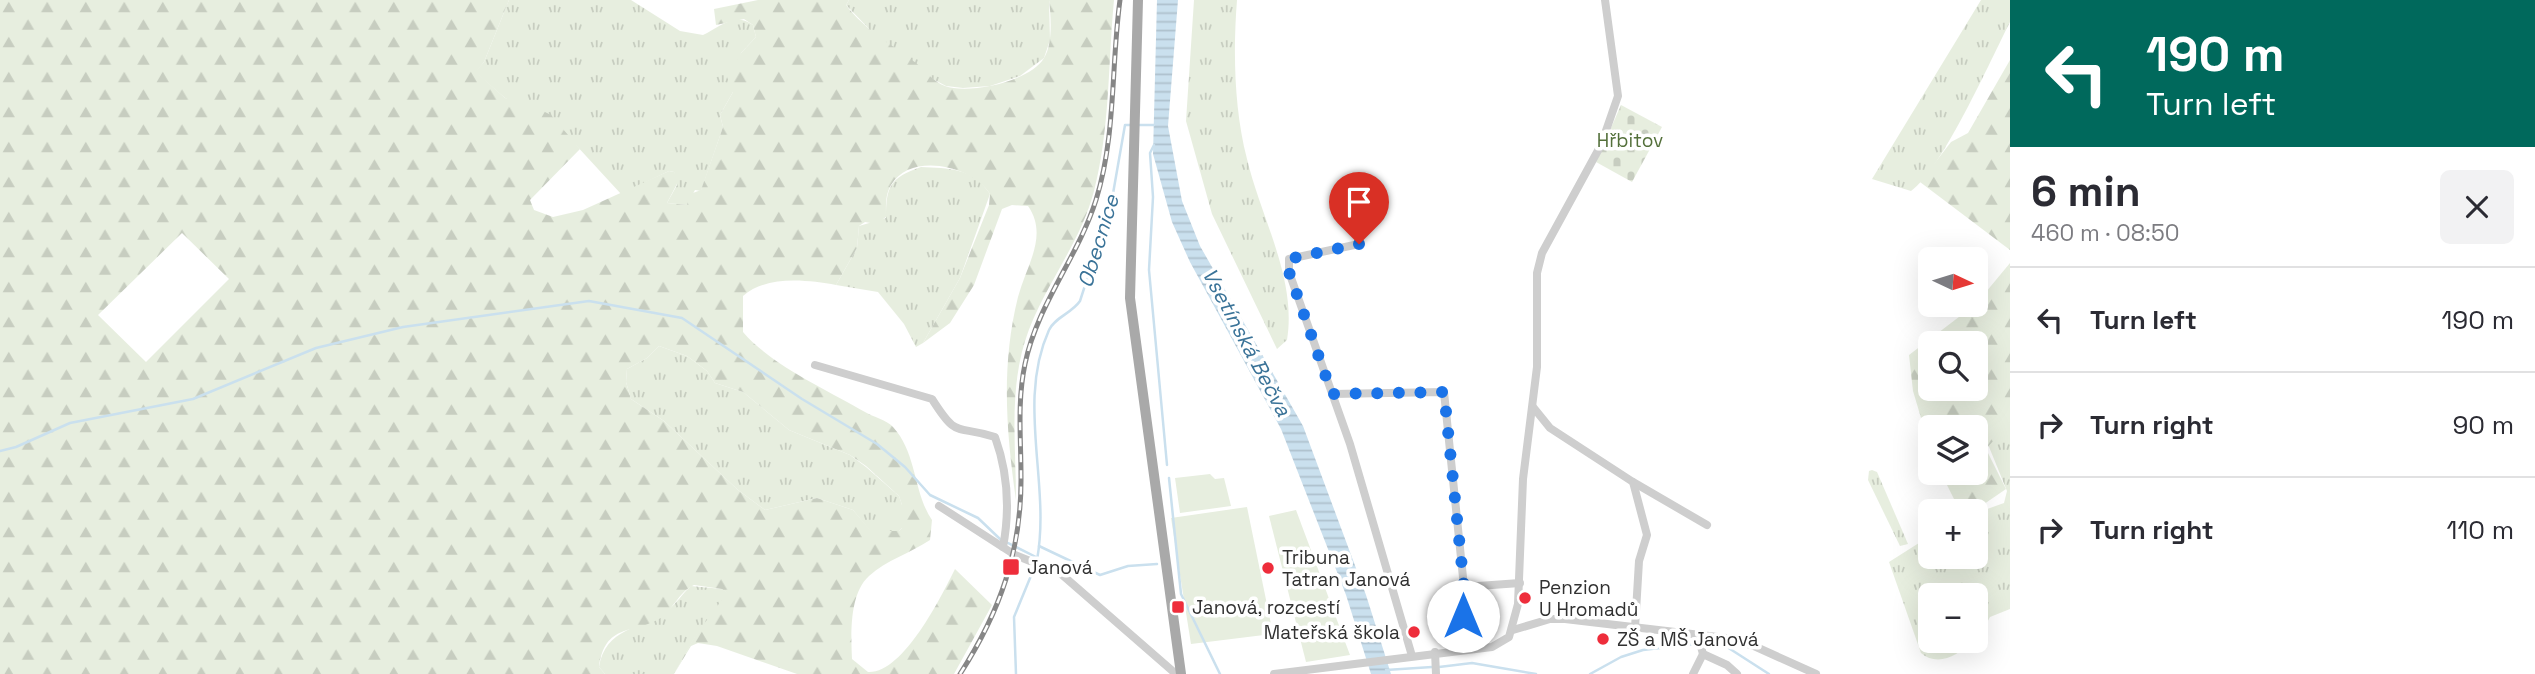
<!DOCTYPE html>
<html lang="en">
<head>
<meta charset="utf-8">
<style>
	body { margin:0; font-family:"Space Grotesk",sans-serif; background:#f2f2f3; color:#2b2b33; height:100vh; display:flex; flex-direction:column; font-size:26px; white-space:nowrap }
	* { box-sizing:border-box; margin:0 }
	p { font-size:23px; color:#7c7c81 }
	.icon { flex:none; width:38px; height:38px; fill:none; stroke:currentColor; stroke-width:2; stroke-linecap:round; stroke-linejoin:round }
	.map { position:relative; flex:1; overflow:hidden }
	.drawer { display:flex; flex-direction:column; background:#fff; width:525px }
	.drawer>* { flex:none }
	.top-card { background:#00695c; color:#fff; overflow:hidden }
	.needle { width:46px; rotate:94deg }
	.buttons { position:absolute; left:1918px; top:247px; display:grid; gap:14px }
	.buttons a { display:grid; place-items:center; width:70px; height:70px; border-radius:10px; background:#fff; box-shadow:0 7px 28px #0002; font-size:35px }
	.pin { position:absolute; display:grid; place-items:center; width:60px; height:60px; color:#fff; margin:-72px -30px; border-radius:50% 50% 50% 0; rotate:-45deg; box-shadow:0 0 7px #0007 }
	.pin .icon { rotate:45deg }
	.me { position:absolute; width:77px; margin:-38px; rotate:0deg; stroke-linejoin:round; filter:drop-shadow(0 0 5px #0008) }
	.turn { display:flex; align-items:center; gap:24px; height:147px; padding:0 21px; font-size:32px }
	.turn .icon { width:91px; height:91px; stroke-width:2.5 }
	.turn b { display:block; font-size:49px; line-height:60px }
	.round { display:grid; place-items:center; flex:none; width:74px; height:74px; border-radius:10px; background:#f2f2f3 }
	.head { display:flex; align-items:center; justify-content:space-between; height:119px; padding:0 21px }
	h1 { font-size:42px; font-weight:600; line-height:52px }
	ul { padding:0; list-style:none }
	li { display:flex; align-items:center; gap:21px; height:105px; padding:0 21px; border-top:2px solid #e1e1e2 }
	li div { flex:1 }
	li b { display:block; font-size:26px }
	li em { font-style:normal }
	main { display:flex; flex:1; min-height:0 }
	.map>svg:first-child { display:block }
	.grass { fill:url(#grass-tufts) }
	.forest { fill:url(#forest-firs); fill-rule:evenodd }
	.cemetery { fill:url(#cemetery-stones) }
	.pitch { fill:#e7eedf }
	.water { fill:url(#water-rules) }
	.lines { fill:none; stroke-linecap:round; stroke-linejoin:round }
	.stream { stroke:#cae0ee; stroke-width:2.5 }
	.minor { stroke:#cecece; stroke-width:8 }
	.major { stroke:#a9a9a9; stroke-width:10 }
	.rail-casing { stroke:#868686; stroke-width:5 }
	.rail { stroke:#fff; stroke-width:2.5; stroke-dasharray:8; stroke-linecap:butt }
	.route { stroke:#1a73e8; stroke-width:12; stroke-dasharray:0 21.6 }
	.poi-dot { fill:#ee2d3b; stroke:#fff; stroke-width:2.5 }
	.labels { text-anchor:middle; dominant-baseline:central; stroke-width:7; stroke-linejoin:round; paint-order:stroke }
	.park-label { font-size:19px; fill:#54703b; stroke:#fff }
	.poi-label { font-size:19px; fill:#313131; stroke:#fff; text-anchor:start }
	.water-label { font-size:21px; font-style:italic; fill:#3a7398; stroke:#fff }
</style>
</head>
<body>
<main>
<div class="map">
<svg width="2010" height="674" viewBox="0 0 2010 674">
	<defs>
		<pattern id="grass-tufts" width="24" height="20" patternUnits="userSpaceOnUse" patternTransform="scale(1.75)"><rect width="24" height="20" fill="#e7eedf"/><path d="M3 7l-1-3M5 7V3M7 7l1-3M15 17l-1-3M17 17v-4M19 17l1-3" fill="none" stroke="#c7cdc0"/></pattern>
		<pattern id="forest-firs" width="22" height="20" patternUnits="userSpaceOnUse" patternTransform="scale(1.75)"><rect width="22" height="20" fill="#e7eedf"/><path d="M5 1l3.5 6h-7zM16 11l3.5 6h-7z" fill="#c7cdc0"/></pattern>
		<pattern id="cemetery-stones" width="16" height="16" patternUnits="userSpaceOnUse" patternTransform="scale(1.75)"><rect width="16" height="16" fill="#e7eedf"/><path d="M2 7V4a2 2 0 0 1 4 0v3zM10 15v-3a2 2 0 0 1 4 0v3z" fill="#c7cdc0"/></pattern>
		<pattern id="water-rules" width="6" height="5" patternUnits="userSpaceOnUse" patternTransform="scale(1.75)"><rect width="6" height="5" fill="#cae0ee"/><path d="M0 2.5h6" fill="none" stroke="#aec1cd"/></pattern>
	</defs>
	<rect width="100%" height="100%" fill="#fff"/>
	<g class="grass">
		<path d="M509,0h122l49,31 23,4c15,-7 32,-24 50,-10l3,12 -15,16 -8,39 -13,23 3,12 -22,64 -6,-1 -8,15 -20,-2 10,-18 -3,-13 -5,-1 -48,23 -69,-75 -47,-21 -30,-26 9,-10z"/>
		<path d="M849,0h200l1,40 -6,18 -24,18 -30,10 -27,2 -17,-2 -15,-8 -53,-40 -32,-33z"/>
		<path d="M1194,0h43c-4,51 -3,109 10,159 14,59 50,120 40,181l-10,9 -65,-135 -26,-93z"/>
		<path d="M1981,0h29v22c-19,37 -68,148 -99,169l-39,-12z"/>
		<path d="M921,167c27,1 53,1 69,27l-30,84 -37,65 -7,4 -12,-23 -26,-32 -42,-7 21,-37 2,-22 27,-8c0,-32 4,-40 35,-51z"/>
		<path d="M659,346l28,10 20,15 8,12 28,9 46,38 61,25 16,12 33,29 3,9v23l-3,3 -28,1 -18,-22 -36,-12 -52,12 -27,-20 -74,-69 -33,-22 -5,-17 1,-13 20,-11z"/>
		<path d="M2010,420v189l-20,8 -8,15 -6,3v-40h-46v45l41,1c-12,15 -34,26 -50,12 -11,-31 -21,-60 -32,-91l41,-26v20h46v-43l28,-10 3,-12 -22,-54z"/>
		<path d="M1872,470l5,2 31,72 -8,2 -32,-66 1,-9z"/>
		<path d="M691,586l31,3 6,4 -33,44 -21,37h-69l-6,-7c6,-39 42,-38 69,-57 8,-6 15,-17 23,-24z"/>
	</g>
	<g class="forest">
		<path d="M0,0h509l-25,62 -8,10 29,26 26,7 20,10 29,34 -50,51 4,10 19,7 30,-7 86,-39 5,1 5,8 -12,23 20,2 3,-11 11,-4 22,-63 -3,-12 13,-23 -6,-15 14,-24 15,-16 -3,-12 -9,-6 -28,6 -2,-16 44,-9h91l-3,5c20,26 45,39 70,58 9,8 18,19 29,23 24,9 86,-5 99,-28 9,-14 7,-42 5,-58h65c-6,63 -4,130 -20,191 -14,54 -52,97 -69,150 -16,52 -9,105 -9,159 -10,-69 -15,-135 2,-203 8,-31 31,-61 10,-91l-16,-1 -10,4 -28,76 -24,38 -27,20 37,-65 29,-73 1,-11c-17,-28 -79,-43 -99,-9 -6,10 -5,21 -5,32l-10,7 -11,-2 -6,4 -2,22 -21,37c-29,-5 -69,-10 -93,11v36c28,33 84,58 122,80 8,5 22,8 28,15 24,26 20,65 39,93l-2,20c-19,13 -44,20 -61,36 -20,18 -18,59 -17,83l16,13c35,2 73,-75 87,-103l37,36 -38,69h-157l-80,-28 -19,-3 -7,3 -17,28 21,-38 32,-43 -5,-4 -28,-4c-16,7 -21,26 -35,34 -26,15 -54,4 -60,48l6,7h-605zM182,233l47,46 -83,83 -48,-47zM659,346l28,10 20,15 8,12 28,9 46,38 61,25 16,11 33,30 3,9v23l-3,3h-28l-18,-21 -36,-12 -52,12 -27,-20 -74,-69 -33,-22 -5,-17 1,-13 20,-11z"/>
		<path d="M2010,60v190l-90,-68 31,-40 17,-9z"/>
		<path d="M2010,263v159l-24,27 20,40 -32,22h-14l-19,-38 35,-1v-45h-46v21l-17,-57 -4,-36 67,-51zM1976,343v45h-46v-45z"/>
	</g>
	<path class="cemetery" d="M1621,105l41,22 -30,55 -36,-20z"/>
	<g class="pitch">
		<path d="M1210,474l5,5 9,-1 7,28 -51,7 -5,-35z"/>
		<path d="M1247,507l26,127 -82,10 -20,-126z"/>
		<path d="M1296,510l54,145 -44,7 -37,-146z"/>
	</g>
	<path class="water" d="M1157,0h21l-10,126 14,75 18,45 103,180 63,169 25,79h-20l-25,-79 -65,-166 -91,-167 -18,-40 -19,-68z"/>
	<g class="lines">
		<g class="stream">
			<path d="M1137,125h17"/>
			<path d="M1154,145l-4,8 3,44 -4,73 18,195"/>
			<path d="M0,451l16,-4 54,-24 123,-24 123,-51 87,-21 186,-26 93,17 120,81 75,45 28,23 25,28 48,23 22,21 38,19"/>
			<path d="M1169,478l12,116 39,80"/>
			<path d="M1039,546l61,29 28,-9 29,-2"/>
			<path d="M1037,560c14,-76 -21,-157 12,-230 5,-12 23,-17 31,-29l31,-96 14,-80h5"/>
			<path d="M1439,667l33,-4 64,11"/>
			<path d="M1386,670l46,-3"/>
			<path d="M1016,674l-2,-57 21,-51"/>
			<path d="M1590,674l31,-17 22,-7 68,-8 16,5 42,27"/>
		</g>
		<g class="minor">
			<path d="M1359,244l-70,15v13l61,172 62,212"/>
			<path d="M815,365l117,34c26,41 23,25 63,38 13,36 15,73 8,110"/>
			<path d="M1332,394l112,-2 20,195 -7,64"/>
			<path d="M1533,407l17,21 83,54 14,53 -8,26 -4,67"/>
			<path d="M1633,482l74,43"/>
			<path d="M939,506l76,49 45,18 116,101"/>
			<path d="M1464,587l56,-4"/>
			<path d="M1513,630l37,-11h15l161,19 28,8 62,28"/>
			<path d="M1698,636l5,18 24,11 10,9"/>
			<path d="M1435,652l1,22"/>
			<path d="M1274,674l218,-27 17,-10 9,-33 5,-125 14,-112v-94l5,-20 59,-108 17,-49 -13,-96"/>
			<path d="M1693,674l10,-20"/>
		</g>
		<path class="major" d="M1138,0l-8,298 51,376"/>
		<defs>
			<path id="rail" d="M960,674c40,-62 62,-124 61,-199 0,-37 -4,-73 4,-111 12,-59 53,-107 71,-164 20,-64 15,-134 24,-200"/>
		</defs>
		<use href="#rail" class="rail-casing"/>
		<use href="#rail" class="rail"/>
	</g>
	<g class="lines">
		<path class="route" d="M1359,244l-70,15v13l43,122 112,-2 20,195 -1,29"/>
	</g>
	<g class="poi-dot">
		<rect x="1002" y="558" width="18" height="18" rx="3.5"/>
		<circle cx="1268" cy="568" r="7"/>
		<circle cx="1525" cy="598" r="7"/>
		<rect x="1171" y="600" width="14" height="14" rx="3.5"/>
		<circle cx="1414" cy="632" r="7"/>
		<circle cx="1603" cy="639" r="7"/>
	</g>
	<g class="labels">
		<g class="park-label">
			<text x="1630" y="140">Hřbitov</text>
		</g>
		<g class="poi-label">
			<text x="1282" y="557">Tribuna<tspan x="1282" dy="22">Tatran Janová</tspan></text>
			<text x="1027" y="567">Janová</text>
			<text x="1539" y="587">Penzion<tspan x="1539" dy="22">U Hromadů</tspan></text>
			<text x="1192" y="607">Janová, rozcestí</text>
			<text x="1400" y="632" text-anchor="end">Mateřská škola</text>
			<text x="1617" y="639">ZŠ a MŠ Janová</text>
		</g>
		<g class="water-label">
			<text transform="translate(1098 241) rotate(-73)">Obecnice</text>
			<text transform="translate(1247 342) rotate(62)">Vsetínská Bečva</text>
		</g>
	</g>
</svg>
<div class="buttons">
<a><svg class="needle" viewBox="-14 -14 28 28"><path d="M0-13l5 13h-10z" fill="#e53935"/><path d="M0 13l5-13h-10z" fill="#7c7c81"/></svg></a>
<a><svg class="icon" aria-label="search" viewBox="0 0 24 24"><circle cx="10" cy="10" r="6"/><path d="M15 15l6 6"/></svg></a>
<a><svg class="icon" aria-label="layers" viewBox="0 0 24 24"><path d="M12 4l9 5-9 5-9-5zM3 14l9 5 9-5"/></svg></a>
<a>+</a>
<a>−</a>
</div>
<div class="pin" style="left:1359px;top:244px;background:#d93025"><svg class="icon" aria-label="arrive" viewBox="0 0 24 24"><path d="M6 21V4h12l-3 4 3 4H6"/></svg></div>
<svg class="me" style="left:1463px;top:616px" viewBox="-20 -20 40 40"><circle r="19" fill="#fff"/><path d="M0-13L10 11 0 6-10 11z" fill="#1a73e8"/></svg>
</div>
<section class="drawer">
<div class="top-card">
<div class="turn"><svg class="icon" aria-label="left" viewBox="0 0 24 24"><path d="M17 20v-9H6M10 6l-5 5 5 5"/></svg><div><b>190 m</b>Turn left</div></div>
</div>
<div class="head"><div><h1>6 min</h1><p>460 m · 08:50</p></div><a class="round"><svg class="icon" aria-label="close" viewBox="0 0 24 24"><path d="M6 6l12 12M18 6L6 18"/></svg></a></div>
<ul>
<li><svg class="icon" aria-label="left" viewBox="0 0 24 24"><path d="M17 20v-9H6M10 6l-5 5 5 5"/></svg><div><b>Turn left</b></div><em>190 m</em></li>
<li><svg class="icon" aria-label="right" viewBox="0 0 24 24"><path d="M7 20v-9h11M14 6l5 5-5 5"/></svg><div><b>Turn right</b></div><em>90 m</em></li>
<li><svg class="icon" aria-label="right" viewBox="0 0 24 24"><path d="M7 20v-9h11M14 6l5 5-5 5"/></svg><div><b>Turn right</b></div><em>110 m</em></li>
</ul>
</section>
</main>
</body>
</html>
